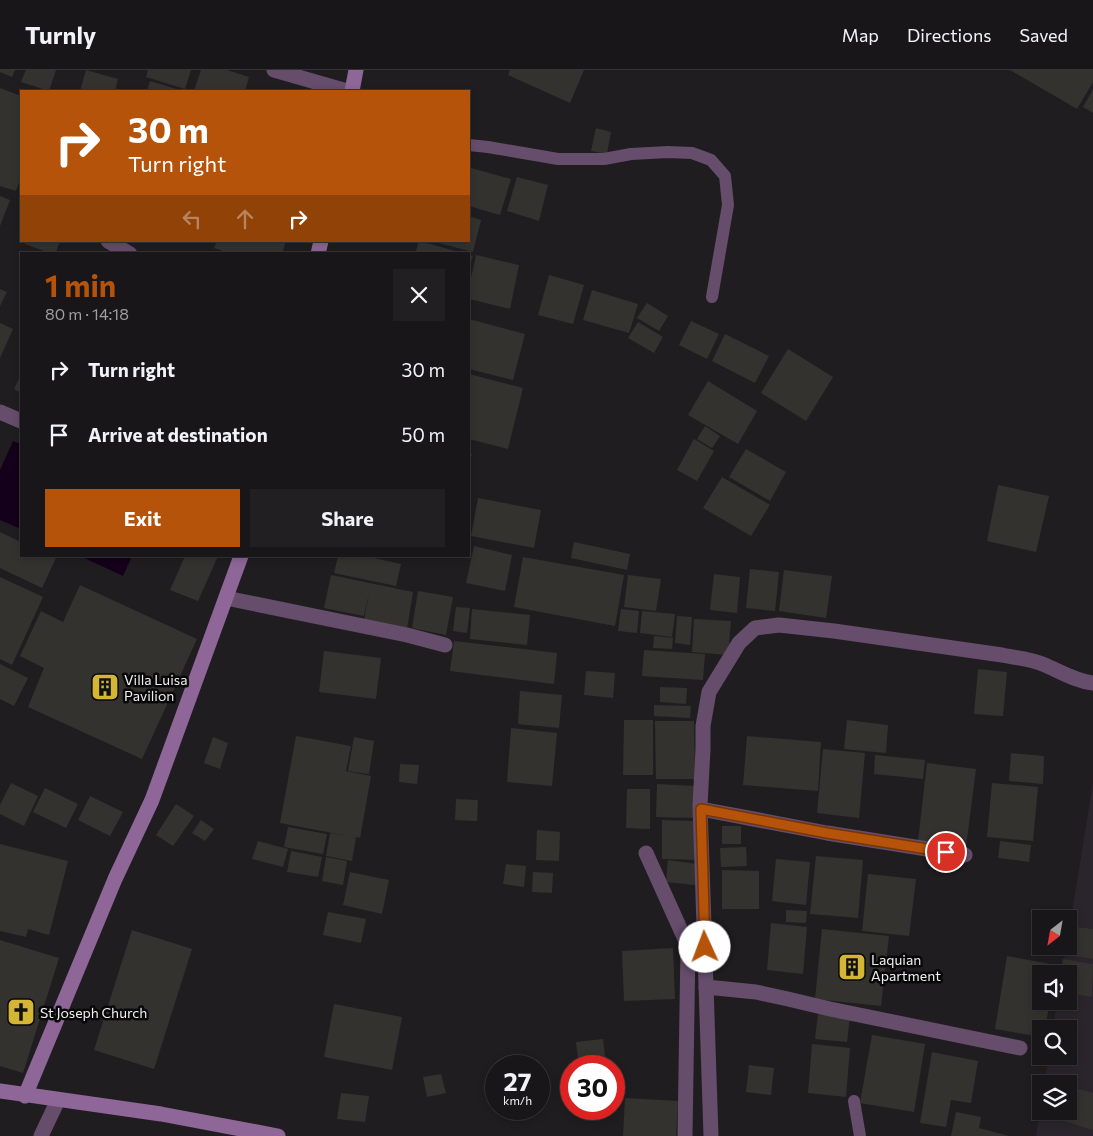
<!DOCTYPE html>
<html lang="en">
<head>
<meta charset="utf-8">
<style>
	body { margin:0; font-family:Commissioner,sans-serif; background:#211f21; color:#f1f3f6; height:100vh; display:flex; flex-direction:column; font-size:19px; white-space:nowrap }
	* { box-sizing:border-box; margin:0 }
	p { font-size:16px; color:#9f9fa2 }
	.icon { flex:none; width:28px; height:28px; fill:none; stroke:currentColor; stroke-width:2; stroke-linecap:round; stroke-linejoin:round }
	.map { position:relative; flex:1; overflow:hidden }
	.details { position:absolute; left:20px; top:182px; width:450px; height:305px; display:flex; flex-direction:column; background:#181618; border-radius:0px; box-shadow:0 2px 8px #0003,0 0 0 1px #363537 }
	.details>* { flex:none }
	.guide { position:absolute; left:20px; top:20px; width:450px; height:152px; border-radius:0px; box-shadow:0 2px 8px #0003,0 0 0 1px #363537; background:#b45309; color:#fff; overflow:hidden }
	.needle { width:32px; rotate:211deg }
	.buttons { position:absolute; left:1032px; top:840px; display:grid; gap:10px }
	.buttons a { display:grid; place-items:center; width:45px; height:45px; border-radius:0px; background:#181618; box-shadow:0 2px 8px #0003,0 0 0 1px #363537; font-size:25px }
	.speed { position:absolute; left:485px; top:985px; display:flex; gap:10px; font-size:25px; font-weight:700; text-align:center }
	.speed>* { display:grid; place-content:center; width:65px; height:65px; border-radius:50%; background:#181618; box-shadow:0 2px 8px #0003,0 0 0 1px #363537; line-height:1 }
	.speed small { font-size:12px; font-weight:400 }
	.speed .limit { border:8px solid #d22; background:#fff; color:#111 }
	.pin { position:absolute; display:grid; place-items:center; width:42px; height:42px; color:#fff; margin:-21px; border:2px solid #fff; border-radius:50%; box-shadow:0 1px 5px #0007 }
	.me { position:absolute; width:55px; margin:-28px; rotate:358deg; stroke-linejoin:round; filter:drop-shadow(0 0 4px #0008) }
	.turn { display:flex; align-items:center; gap:18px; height:105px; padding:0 25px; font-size:22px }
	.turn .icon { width:65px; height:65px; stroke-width:2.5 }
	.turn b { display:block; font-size:35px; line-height:42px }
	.lanes { display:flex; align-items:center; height:48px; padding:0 25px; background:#0003; justify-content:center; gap:25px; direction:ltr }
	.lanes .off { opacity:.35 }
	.round { display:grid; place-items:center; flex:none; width:52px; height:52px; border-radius:0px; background:#211f21 }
	.summary { display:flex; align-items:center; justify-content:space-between; height:85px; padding:0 25px }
	h1 { font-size:30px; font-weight:700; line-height:38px; color:#b45309 }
	.button { display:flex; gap:10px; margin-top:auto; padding:10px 25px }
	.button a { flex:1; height:58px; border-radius:0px; background:#b45309; color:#fff; font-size:20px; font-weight:700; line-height:58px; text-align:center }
	.button a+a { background:#211f21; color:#f1f3f6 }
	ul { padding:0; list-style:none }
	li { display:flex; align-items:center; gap:15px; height:65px; padding:0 25px }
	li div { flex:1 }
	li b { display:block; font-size:19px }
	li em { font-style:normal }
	header { display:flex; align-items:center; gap:30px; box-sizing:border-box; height:70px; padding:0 25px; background:#181618; border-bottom:1px solid #363537 }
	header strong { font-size:24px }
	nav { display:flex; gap:28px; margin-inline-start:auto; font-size:18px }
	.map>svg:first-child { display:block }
	.built { fill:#2a242c }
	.water { fill:#14001a }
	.building { fill:#33322f }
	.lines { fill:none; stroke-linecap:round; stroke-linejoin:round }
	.lane { stroke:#664d6c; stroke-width:12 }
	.street { stroke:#664d6c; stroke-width:15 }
	.secondary { stroke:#8e6698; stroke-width:15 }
	.route-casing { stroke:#753606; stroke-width:12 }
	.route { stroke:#b45309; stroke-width:9 }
	.labels { text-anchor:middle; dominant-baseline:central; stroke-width:5; stroke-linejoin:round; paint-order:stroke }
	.poi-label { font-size:14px; fill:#efeef0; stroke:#090809; text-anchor:start }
</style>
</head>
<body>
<header>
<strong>Turnly</strong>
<nav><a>Map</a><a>Directions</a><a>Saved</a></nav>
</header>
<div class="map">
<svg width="1093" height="1066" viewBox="0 0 1093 1066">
	<rect width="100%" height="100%" fill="#201d20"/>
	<path class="built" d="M1093,712v354h-57l5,-34v9h28v-27h-25l5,-28h20v-27h-16l4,-28h12v-27h-7l4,-28h3v-15z"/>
	<g class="water">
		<path d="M13,371l8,3v85l-21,-9v-50z"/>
		<path d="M80,486h52l-9,20z"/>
	</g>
	<g class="building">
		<path d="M0,0h15l-3,7 -12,-5z"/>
		<path d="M26,0h30l-7,21 -28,-9z"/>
		<path d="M86,0l32,9 -3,12h-35z"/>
		<path d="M148,0h43l-6,19 -39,-12z"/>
		<path d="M201,0h26l22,7 -4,14h-51z"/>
		<path d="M510,0h74l-14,33 -62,-28z"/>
		<path d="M1010,0h83v12l-16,27z"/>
		<path d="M150,11l33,10h-36z"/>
		<path d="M0,18l21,8v80l-5,15 -16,-5z"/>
		<path d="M1093,19v24l-10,-6z"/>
		<path d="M596,58l15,4 -4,22 -16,-3z"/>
		<path d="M471,98l40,11 -11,36 -31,-9v-32z"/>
		<path d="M517,107l31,8 -9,36 -32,-10z"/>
		<path d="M0,126l10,4 -10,26z"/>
		<path d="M469,146l12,4 -8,32 -38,-10 34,-1z"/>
		<path d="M26,171h34l-5,13h-3l-27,-10z"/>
		<path d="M217,171h69l-4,13h-50l-18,-6z"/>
		<path d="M419,171l44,12v1h-48z"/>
		<path d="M469,185l4,1 -4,12z"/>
		<path d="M476,185l43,10 -9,44 -41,-10v-12z"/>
		<path d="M549,205l35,10 -11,39 -35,-9z"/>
		<path d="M0,219l7,3 -7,14z"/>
		<path d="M592,220l46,14 -9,29 -46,-13z"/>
		<path d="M647,233l21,13 -9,15 -22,-13z"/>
		<path d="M469,249l56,15 -12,46 -44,-11z"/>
		<path d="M691,251l28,13 -12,25 -28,-14z"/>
		<path d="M638,252l25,15 -9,16 -26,-15z"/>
		<path d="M0,253l13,6 -13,29z"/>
		<path d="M725,264l44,22 -14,27 -43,-22z"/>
		<path d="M788,279l45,28 -27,44 -45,-28z"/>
		<path d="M21,304v19l-7,-4z"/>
		<path d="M469,304l54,14 -15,61 -39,-10z"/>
		<path d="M708,311l49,30 -19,33 -50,-29z"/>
		<path d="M705,356l15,10 -8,12 -15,-9z"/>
		<path d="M694,369l20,12 -17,30 -20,-11z"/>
		<path d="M746,379l40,23 -16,29 -41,-24z"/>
		<path d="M469,383l3,1 -3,12z"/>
		<path d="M722,407l48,28 -19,31 -48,-28z"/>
		<path d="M998,415l51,11 -13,56 -49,-11z"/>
		<path d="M478,428l63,12 -7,38 -63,-12z"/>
		<path d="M0,462l21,10v14h30l5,2 -14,30 -42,-20z"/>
		<path d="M574,472l56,12 -3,16 -56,-12z"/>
		<path d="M474,476l38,9 -7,36 -39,-8z"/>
		<path d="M185,486h33l-20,45 -28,-11z"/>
		<path d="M338,486h27l36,8 -5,22 -62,-13z"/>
		<path d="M523,487l101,18 -9,51 -101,-19z"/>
		<path d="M750,499l29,3 -4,39 -29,-3z"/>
		<path d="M784,500l48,6 -6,42 -47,-7z"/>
		<path d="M714,504l26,3 -3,36 -27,-3z"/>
		<path d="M331,505l82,17 -6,37 -43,-8 5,-28 -5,23 -40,-8z"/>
		<path d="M628,505l33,4 -5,32 -32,-4z"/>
		<path d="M0,507l43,20 -31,68 -12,-6z"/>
		<path d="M80,515l117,54 -55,120 -114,-52 16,-39 -24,-12 21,-45 22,11z"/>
		<path d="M418,521l35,6 -7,38 -34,-7z"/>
		<path d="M456,537l14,1 -3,25 -14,-2z"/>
		<path d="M472,539l58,6 -3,30 -57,-6z"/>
		<path d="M621,539l18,2 -2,22 -19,-2z"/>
		<path d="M642,541l33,3 -3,23 -32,-4z"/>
		<path d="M677,546l15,1 -2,28 -15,-2z"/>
		<path d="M694,549l37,2 -3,34 -36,-3z"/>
		<path d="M654,566l19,2 -1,11 -19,-1z"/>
		<path d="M454,571l103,12 -3,31 -104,-13z"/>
		<path d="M644,580l61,4 -2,26 -61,-4z"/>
		<path d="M324,581l57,7 -5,41 -57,-7z"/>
		<path d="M0,594l28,14 -14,28 -14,-7z"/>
		<path d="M978,599l29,3 -4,44 -29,-2z"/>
		<path d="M586,601l29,2 -2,25 -29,-3z"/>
		<path d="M660,617l27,1 -1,16 -26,-2z"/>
		<path d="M520,621l42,4 -3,33 -41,-4z"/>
		<path d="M654,635l37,1 -1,12 -36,-2z"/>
		<path d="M624,650h29v55h-30z"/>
		<path d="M847,650l41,5 -2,28 -42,-4z"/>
		<path d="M655,651h39l1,58h-39z"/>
		<path d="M511,658l46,5 -5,53 -45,-4z"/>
		<path d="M296,666l55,10 -5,25 25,5 -11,62 -4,-1 -4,24 -26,-5 4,-23 18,3 -68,-13z"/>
		<path d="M747,666l74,6 -3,49 -75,-6z"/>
		<path d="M213,667l15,6 -8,26 -16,-6z"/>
		<path d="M354,667l20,4 -5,33 -21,-3z"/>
		<path d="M823,679l42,4 -6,65 -42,-5z"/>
		<path d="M1011,683l33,3 -1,28 -34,-3z"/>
		<path d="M875,685l50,5 -2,19 -49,-5z"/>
		<path d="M927,693l49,6 -10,78 -48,-6z"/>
		<path d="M400,694l19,1 -2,19 -18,-2z"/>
		<path d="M11,713l27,13 -14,30 -24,-12v-9z"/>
		<path d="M992,713l46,4 -5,54 -46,-4z"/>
		<path d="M657,714l39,2 -1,32 -39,-1z"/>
		<path d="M45,718l33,16 -12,24 -33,-16z"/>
		<path d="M627,719h23v40l-24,-1z"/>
		<path d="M90,726l33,16 -13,24 -32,-16z"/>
		<path d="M456,729l22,1 -1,21 -22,-1z"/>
		<path d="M176,734l18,12 -21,30 -17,-11z"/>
		<path d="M201,750l13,9 -9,12 -13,-8z"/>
		<path d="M662,750l35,1v39l-35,-1z"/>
		<rect x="722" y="756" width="19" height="18"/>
		<path d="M288,757l39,7 -4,20 -39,-7z"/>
		<path d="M537,760l23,2 -1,29 -23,-1z"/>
		<path d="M258,771l30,8 -5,18 -31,-8z"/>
		<path d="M1000,771l31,4 -2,17 -31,-4z"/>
		<path d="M0,774l68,17 -19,74 -21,-6 -2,8 -26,-6z"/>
		<path d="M746,777l1,19 -26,1 -1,-19z"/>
		<path d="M291,781l31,6 -4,20 -31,-5z"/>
		<path d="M816,786l47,4 -5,58 -48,-4z"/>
		<path d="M326,787l21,4 -4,24 -21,-4z"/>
		<path d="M776,789l34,3 -4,43 -34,-4z"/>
		<path d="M668,790l30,4 -3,21 -29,-3z"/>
		<path d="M506,794l20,2 -2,21 -21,-3z"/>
		<path d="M722,800l37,1v38h-37z"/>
		<path d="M350,802l39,8 -7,34 -39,-9z"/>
		<path d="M533,802l20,1 -1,20 -20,-1z"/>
		<path d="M868,804l48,5 -7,57 -47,-5z"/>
		<path d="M786,840l21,1 -1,12 -20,-1z"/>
		<path d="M328,842l38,7 -5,24 -38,-8z"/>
		<path d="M771,853l36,4 -4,47 -36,-4z"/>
		<path d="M1069,856l24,3v30l-30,-5 1,-8h5z"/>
		<path d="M822,859l67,7 -8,70 -66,-7z"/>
		<path d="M132,860l60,19 -38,120 -60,-19z"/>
		<path d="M0,870l59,18 -36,115 -23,-7z"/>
		<path d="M673,878l2,51 -51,2 -2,-50z"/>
		<path d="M1007,886l49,9 -2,9h-13v27h9l-5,28h-4v8l-46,-8z"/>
		<path d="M1063,889l30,5 -1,33 -23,-4v-19h-9z"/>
		<path d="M334,934l68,13 -10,53 -68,-13z"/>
		<path d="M818,944l32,3 -3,25 -32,-3z"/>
		<path d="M872,965l53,9 -11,68 -54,-9z"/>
		<path d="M603,969l3,27h-27l-3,-24z"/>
		<path d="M812,974l38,4 -4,49 -38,-4z"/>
		<path d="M932,982l46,9 -7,42 -20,-3 -5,27 -26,-4z"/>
		<path d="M749,995l25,3 -3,27 -25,-3z"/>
		<path d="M441,1004l5,19 -19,4 -4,-20z"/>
		<path d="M1069,1016l24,7v37l-39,-12 2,-7h13z"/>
		<path d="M341,1023l28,3 -4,26 -28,-3z"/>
		<path d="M625,1028l53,3 -2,35h-53z"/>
		<path d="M956,1042l25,5 -2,11 30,8h-58z"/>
	</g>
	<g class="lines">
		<g class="lane">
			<path d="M469,75l19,2 70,12h46l27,-5 37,-2 24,1 19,7 14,16 3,29 -16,92"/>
			<path d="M854,1031l6,35"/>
		</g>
		<g class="street">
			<path d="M274,0l73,21"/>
			<path d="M108,171l22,13"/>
			<path d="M0,342l21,9"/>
			<path d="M226,528l181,37 38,10"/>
			<path d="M701,739l126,24 138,22"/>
			<path d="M646,783l42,93 -3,190"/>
			<path d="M706,917l50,5 32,7 42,10 190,39"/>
			<path d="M41,1066l17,-36"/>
			<path d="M711,1066l-11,-331 3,-56v-23l6,-34 30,-49 16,-15 24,-3 55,6 168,24c14,3 30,4 43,10 16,7 31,16 48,18"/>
		</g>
		<g class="secondary">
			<path d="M352,21l4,-21"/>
			<path d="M318,184l3,-13"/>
			<path d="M0,1021l161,23 117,22"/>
			<path d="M25,1026l90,-217 37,-79 89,-244"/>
		</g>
	</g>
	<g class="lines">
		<defs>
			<path id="route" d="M705,877l-4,-138 126,24 119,19"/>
		</defs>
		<use href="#route" class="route-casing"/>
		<use href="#route" class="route"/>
	</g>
	<defs>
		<symbol id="building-square" viewBox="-11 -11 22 22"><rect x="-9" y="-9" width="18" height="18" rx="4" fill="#d5b535" stroke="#090809"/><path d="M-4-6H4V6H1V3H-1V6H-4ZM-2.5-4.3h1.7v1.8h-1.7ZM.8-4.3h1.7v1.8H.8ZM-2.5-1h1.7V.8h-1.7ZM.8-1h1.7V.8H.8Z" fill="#111"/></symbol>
		<symbol id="church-square" viewBox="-11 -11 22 22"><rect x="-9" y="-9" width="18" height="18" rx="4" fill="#d5b535" stroke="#090809"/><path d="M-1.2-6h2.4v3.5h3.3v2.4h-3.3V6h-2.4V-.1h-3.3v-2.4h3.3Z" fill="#111"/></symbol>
	</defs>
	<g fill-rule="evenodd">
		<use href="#building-square" x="89" y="601" width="32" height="32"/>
		<use href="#building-square" x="836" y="881" width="32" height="32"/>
		<use href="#church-square" x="5" y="926" width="32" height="32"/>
	</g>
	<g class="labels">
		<g class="poi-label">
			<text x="124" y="609">Villa Luisa<tspan x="124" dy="16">Pavilion</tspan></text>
			<text x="871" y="889">Laquian<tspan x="871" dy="16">Apartment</tspan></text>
			<text x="40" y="942">St Joseph Church</text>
		</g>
	</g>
</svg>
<div class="buttons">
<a><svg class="needle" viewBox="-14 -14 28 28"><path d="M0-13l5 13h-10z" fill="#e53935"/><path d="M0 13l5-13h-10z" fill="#9f9fa2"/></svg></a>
<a><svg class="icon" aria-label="sound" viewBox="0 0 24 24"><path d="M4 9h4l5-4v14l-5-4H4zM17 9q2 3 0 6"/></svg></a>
<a><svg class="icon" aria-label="search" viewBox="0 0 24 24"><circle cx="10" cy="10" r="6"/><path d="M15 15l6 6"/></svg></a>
<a><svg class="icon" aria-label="layers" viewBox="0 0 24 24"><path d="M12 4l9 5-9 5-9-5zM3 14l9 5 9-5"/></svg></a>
</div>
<div class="speed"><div>27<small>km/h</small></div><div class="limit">30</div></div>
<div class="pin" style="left:946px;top:782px;background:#d93025"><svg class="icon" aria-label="arrive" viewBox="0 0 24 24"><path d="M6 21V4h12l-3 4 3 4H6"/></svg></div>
<svg class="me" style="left:705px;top:877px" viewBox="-20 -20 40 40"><circle r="19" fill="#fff"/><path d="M0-13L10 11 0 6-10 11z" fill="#b45309"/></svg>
<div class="guide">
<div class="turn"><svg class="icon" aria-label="right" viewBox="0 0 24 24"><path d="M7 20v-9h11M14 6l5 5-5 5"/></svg><div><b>30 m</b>Turn right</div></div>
<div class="lanes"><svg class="icon off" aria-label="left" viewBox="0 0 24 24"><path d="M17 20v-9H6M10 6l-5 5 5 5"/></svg><svg class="icon off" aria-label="ahead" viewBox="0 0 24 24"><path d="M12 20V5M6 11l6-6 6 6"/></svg><svg class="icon" aria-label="right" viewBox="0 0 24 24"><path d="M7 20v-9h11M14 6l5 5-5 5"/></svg></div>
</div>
<section class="details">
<div class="summary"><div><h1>1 min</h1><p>80 m · 14:18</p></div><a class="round"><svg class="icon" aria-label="close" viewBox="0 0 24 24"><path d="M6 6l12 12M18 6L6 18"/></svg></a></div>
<ul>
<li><svg class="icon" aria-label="right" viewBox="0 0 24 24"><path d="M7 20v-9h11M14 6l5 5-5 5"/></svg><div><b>Turn right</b></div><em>30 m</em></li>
<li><svg class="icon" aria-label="arrive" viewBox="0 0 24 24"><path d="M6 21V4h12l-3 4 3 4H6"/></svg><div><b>Arrive at destination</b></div><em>50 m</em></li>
</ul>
<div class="button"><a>Exit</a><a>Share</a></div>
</section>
</div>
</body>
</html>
